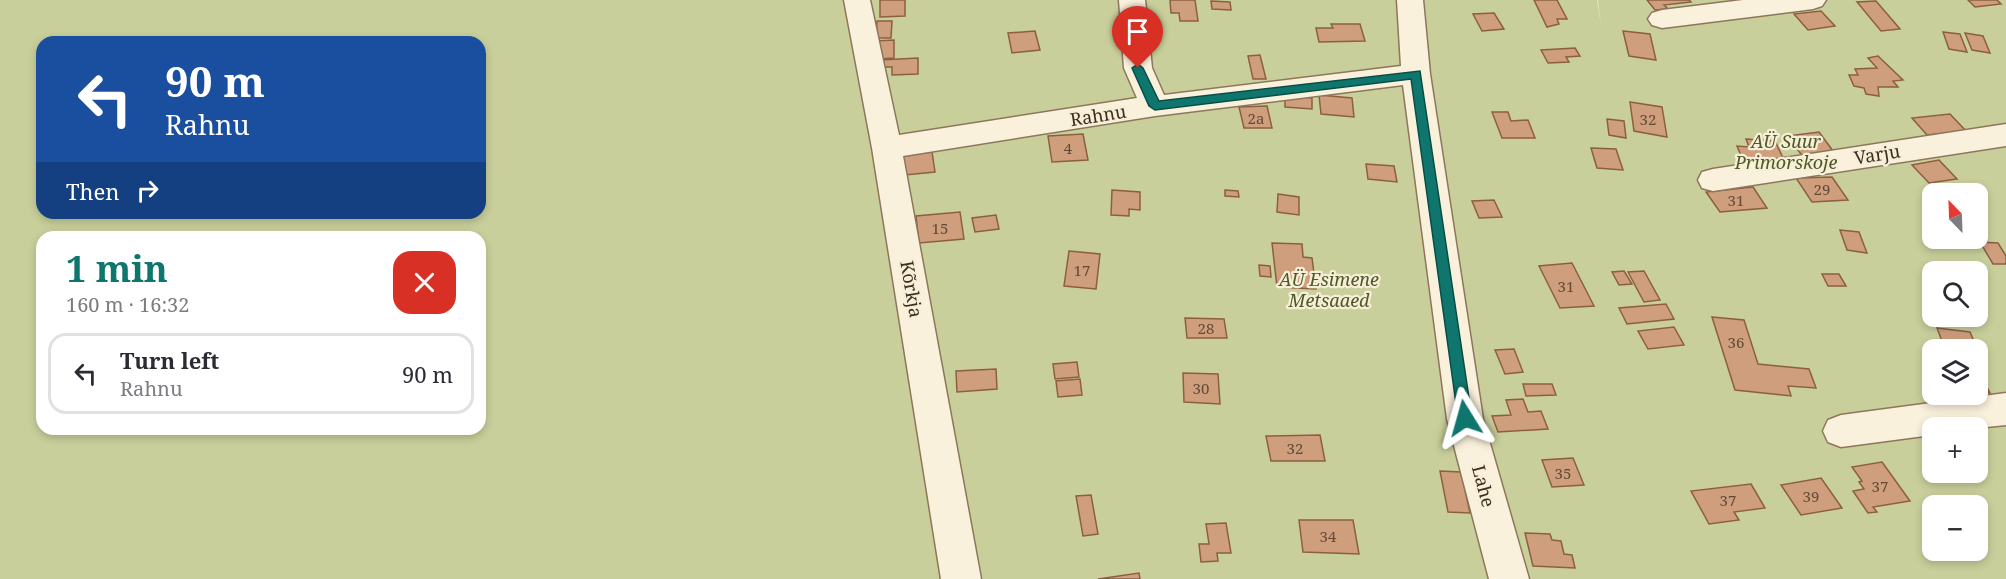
<!DOCTYPE html>
<html lang="en">
<head>
<meta charset="utf-8">
<style>
	body { margin:0; font-family:"Noto Serif",serif; background:#f2f2f3; color:#2b2b33; height:100vh; display:flex; flex-direction:column; font-size:22px; white-space:nowrap }
	* { box-sizing:border-box; margin:0 }
	p { font-size:20px; color:#7c7c81 }
	.icon { flex:none; width:33px; height:33px; fill:none; stroke:currentColor; stroke-width:2; stroke-linecap:round; stroke-linejoin:round }
	.map { position:relative; flex:1; overflow:hidden }
	.side { position:absolute; left:36px; top:231px; width:450px; height:204px; display:flex; flex-direction:column; background:#fff; border-radius:18px; box-shadow:0 3px 9px #0003 }
	.side>* { flex:none }
	.hud { position:absolute; left:36px; top:36px; width:450px; height:183px; border-radius:18px; box-shadow:0 3px 9px #0003; background:#1a4fa0; color:#fff; overflow:hidden }
	.needle { width:39px; rotate:337deg }
	.fabs { position:absolute; left:1922px; top:183px; display:grid; gap:12px }
	.fabs a { display:grid; place-items:center; width:66px; height:66px; border-radius:12px; background:#fff; box-shadow:0 3px 9px #0003; font-size:30px }
	.pin { position:absolute; display:grid; place-items:center; width:51px; height:51px; color:#fff; margin:-62px -26px; border-radius:50% 50% 50% 0; rotate:-45deg; box-shadow:0 0 6px #0007 }
	.pin .icon { rotate:45deg }
	.me { position:absolute; width:66px; margin:-33px; rotate:352deg; stroke-linejoin:round; filter:drop-shadow(0 0 4px #0008) }
	.turn { display:flex; align-items:center; gap:21px; height:126px; padding:0 30px; font-size:27px }
	.turn .icon { width:78px; height:78px; stroke-width:2.5 }
	.turn b { display:block; font-size:42px; line-height:51px }
	.then { display:flex; align-items:center; height:57px; padding:0 30px; background:#0003; gap:12px; font-size:22px }
	.round { display:grid; place-items:center; flex:none; width:63px; height:63px; border-radius:18px; background:#f2f2f3 }
	.summary { display:flex; align-items:center; justify-content:space-between; height:102px; padding:0 30px }
	h1 { font-size:36px; font-weight:700; line-height:45px; color:#0f766e }
	ul { padding:0; list-style:none }
	li { display:flex; align-items:center; gap:18px; height:81px; margin:0 12px 9px; padding:0 18px; border:3px solid #e1e1e2; border-radius:18px }
	li div { flex:1 }
	li b { display:block; font-size:22px }
	li em { font-style:normal }
	.map>svg:first-child { display:block }
	.green { fill:#c9cf9b; fill-rule:evenodd }
	.building { fill:#cf9f7d; stroke:#8d5f41; stroke-width:1.5 }
	.lines { fill:none; stroke-linecap:round; stroke-linejoin:round }
	.street-casing { stroke:#8d765c; stroke-width:3 }
	.street { fill:#faf1dc; fill-rule:evenodd }
	.route { fill:#0f766e; stroke:#0a4d48; stroke-width:1.5 }
	.labels { text-anchor:middle; dominant-baseline:central; stroke-width:4.5; stroke-linejoin:round; paint-order:stroke }
	.number-label { font-size:15px; fill:#624a37 }
	.street-label { font-size:18px; fill:#3d2e20; stroke:#f7eed8 }
	.park-label { font-size:18px; font-style:italic; fill:#4d5a26; stroke:#f7eed8 }
</style>
</head>
<body>
<div class="map">
<svg width="2006" height="579" viewBox="0 0 2006 579">
	<rect width="100%" height="100%" fill="#f0e4c8"/>
	<path class="green" d="M0,0h1597l4,25 -3,-25h408v579h-2006zM42,42h438v171h-438zM1932,194h45v44h-45zM42,237h438v192h-438zM1932,272h45v44h-45zM1932,350h45v44h-45zM1932,428h45v44h-45zM1932,506h45v44h-45z"/>
	<g class="building">
		<path d="M880,0h25v16l-25,1z"/>
		<path d="M1170,0h25l3,21h-18l-1,-8h-8z"/>
		<path d="M1534,0h23l10,19h-10l2,5 -12,3z"/>
		<path d="M1647,0h42l2,2 -27,3 4,4 -13,1z"/>
		<path d="M1968,0h29l4,4 -26,3z"/>
		<path d="M1211,1l19,1 1,8 -19,-1z"/>
		<path d="M1876,1l24,28 -19,2 -24,-29z"/>
		<path d="M1821,11l14,15 -27,4 -14,-16z"/>
		<path d="M1494,13l10,16 -22,2 -9,-17z"/>
		<path d="M877,21h15l-1,17h-15z"/>
		<path d="M1331,24h29l5,17 -46,1 -3,-14h17z"/>
		<path d="M1035,31l5,19 -28,3 -4,-20z"/>
		<path d="M1623,31l27,3 6,26 -27,-4z"/>
		<path d="M1943,32l17,2 7,18 -18,-3z"/>
		<path d="M1965,33l18,3 7,17 -18,-3z"/>
		<path d="M894,40v18l-14,1 -6,-18z"/>
		<path d="M1575,48l5,8 -14,1 3,5 -21,1 -7,-13z"/>
		<path d="M1260,55l6,24h-13l-5,-23z"/>
		<path d="M1878,56l25,24 -10,1 5,6h-20l1,9 -13,-2 -2,-6 -10,-2 -5,-11h9l-3,-6 22,-1 -9,-10z"/>
		<path d="M918,58v16l-26,1v-8h-12v-7z"/>
		<path d="M1285,95l27,3v11l-27,-2z"/>
		<path d="M1319,95l33,3 2,19 -33,-3z"/>
		<path d="M1630,102l32,5 5,30 -33,-6z"/>
		<path d="M1267,106l5,22h-28l-5,-21z"/>
		<path d="M1492,112h16l3,9 17,-1 7,18h-33z"/>
		<path d="M1950,114l16,17 -39,4 -15,-17z"/>
		<path d="M1607,119l17,2 2,17 -17,-3z"/>
		<path d="M1819,132l17,23 -32,3 -17,-22z"/>
		<path d="M1083,134l5,26 -36,2 -4,-26z"/>
		<path d="M1746,139l29,2 9,19 -42,-2 -5,-12 12,1z"/>
		<path d="M1591,148l25,1 7,21 -26,-2z"/>
		<path d="M932,152l3,20 -30,3 -2,-20z"/>
		<path d="M1939,160l18,19 -28,4 -17,-18z"/>
		<path d="M1366,164l28,2 3,16 -29,-3z"/>
		<path d="M1832,177l16,23 -36,2 -16,-24z"/>
		<path d="M1753,187l14,21 -47,4 -14,-20z"/>
		<path d="M1112,190l28,2v18l-11,-1v7l-18,-1z"/>
		<path d="M1225,190l13,1 1,6 -14,-1z"/>
		<path d="M1278,194l21,3v18l-22,-3z"/>
		<path d="M1494,200l8,17 -23,1 -7,-17z"/>
		<path d="M960,212l4,27 -45,4 -3,-27z"/>
		<path d="M996,215l3,14 -24,3 -3,-14z"/>
		<path d="M1840,230l19,2 8,21 -20,-3z"/>
		<path d="M1980,242l18,1 8,13v8h-13z"/>
		<path d="M1272,243l30,1 1,13 9,1 4,31 -39,-2z"/>
		<path d="M1069,251l31,3 -4,35 -32,-3z"/>
		<path d="M1572,263l22,43 -34,2 -21,-42z"/>
		<path d="M1259,265l11,1 1,11 -11,-1z"/>
		<path d="M1624,271l8,13 -13,1 -7,-13z"/>
		<path d="M1644,271l16,29 -16,2 -16,-30z"/>
		<path d="M1822,274h17l7,12h-18z"/>
		<path d="M1666,304l8,15 -47,5 -8,-16z"/>
		<path d="M1712,317l32,3 14,44 51,5 7,19 -28,-2 3,10 -56,-6z"/>
		<path d="M1185,318l39,1 3,19h-40z"/>
		<path d="M1674,327l10,18 -36,4 -10,-18z"/>
		<path d="M1937,328l33,4 9,21 -2,-3 -32,-1z"/>
		<path d="M1514,349l9,23 -18,2 -10,-24z"/>
		<path d="M1077,362l2,15 -24,2 -2,-15z"/>
		<path d="M996,369l1,20 -40,3 -1,-21z"/>
		<path d="M1977,369l13,24 -13,-1z"/>
		<path d="M1183,373l35,1 2,30 -36,-2z"/>
		<path d="M1080,379l2,16 -24,2 -2,-16z"/>
		<path d="M1523,384h29l4,11 -30,1z"/>
		<path d="M1523,399l5,13 13,-1 7,18 -50,3 -6,-16 19,-1 -5,-15z"/>
		<path d="M1320,435l5,26h-54l-5,-25z"/>
		<path d="M1573,458l11,27 -32,2 -10,-27z"/>
		<path d="M1882,462l28,39 -37,6 4,5 -9,1 -15,-22 11,-2 -5,-7 3,-1 -10,-14z"/>
		<path d="M1440,471l21,1 9,41 -22,-1z"/>
		<path d="M1821,478l21,30 -41,7 -20,-30z"/>
		<path d="M1751,484l14,24 -31,4 5,8 -30,4 -18,-33z"/>
		<path d="M1091,495l7,39 -15,2 -7,-40z"/>
		<path d="M1299,520h54l6,34 -56,-2z"/>
		<path d="M1226,523l5,30h-14l1,8 -17,1 -2,-18h10l-3,-20z"/>
		<path d="M1525,533l25,1 2,6 9,1 3,13 8,1 3,13 -42,-2z"/>
		<path d="M1139,573l1,6h-42z"/>
	</g>
	<g class="lines">
		<defs>
			<g id="street">
				<path d="M844,0h26l29,135 238,-37 -13,-30 -5,-68h26l7,68 12,27 237,-29 -4,-66h26l7,74 53,345 46,160h-40l-42,-160 -44,-334 -248,31 -252,40 78,423h-40l-69,-431z"/>
				<path d="M1743,0h83l-4,6 -9,3 -151,19 -10,-3 -4,-6 4,-6 10,-3z"/>
				<path d="M2006,124v22l-293,45 -11,-3 -4,-8 4,-8 11,-3z"/>
				<path d="M2006,393v32l-29,3h-45v7l-91,12 -13,-5 -5,-11 5,-11 13,-5z"/>
			</g>
		</defs>
		<use href="#street" class="street-casing"/>
		<use href="#street" class="street"/>
	</g>
	<path class="route" d="M1138,64l5,4 16,33 261,-30 52,347 -2,5h-10l-2,-5 -47,-339 -256,31 -6,-4 -17,-38z"/>
	<g class="labels">
		<g class="number-label">
			<text x="1256" y="118">2a</text>
			<text x="1648" y="119">32</text>
			<text x="1068" y="148">4</text>
			<text x="1822" y="189">29</text>
			<text x="1736" y="200">31</text>
			<text x="940" y="228">15</text>
			<text x="1082" y="270">17</text>
			<text x="1566" y="286">31</text>
			<text x="1206" y="328">28</text>
			<text x="1736" y="342">36</text>
			<text x="1201" y="388">30</text>
			<text x="1295" y="448">32</text>
			<text x="1563" y="473">35</text>
			<text x="1880" y="486">37</text>
			<text x="1811" y="496">39</text>
			<text x="1728" y="500">37</text>
			<text x="1328" y="536">34</text>
		</g>
		<g class="street-label">
			<text transform="translate(1098 115) rotate(-9)">Rahnu</text>
			<text transform="translate(1877 154) rotate(-9)">Varju</text>
			<text transform="translate(912 289) rotate(80)">Kõrkja</text>
			<text transform="translate(1484 486) rotate(75)">Lahe</text>
		</g>
		<g class="park-label">
			<text x="1786" y="141">AÜ Suur<tspan x="1786" dy="21">Primorskoje</tspan></text>
			<text x="1329" y="279">AÜ Esimene<tspan x="1329" dy="21">Metsaaed</tspan></text>
		</g>
	</g>
</svg>
<div class="fabs">
<a><svg class="needle" viewBox="-14 -14 28 28"><path d="M0-13l5 13h-10z" fill="#e53935"/><path d="M0 13l5-13h-10z" fill="#7c7c81"/></svg></a>
<a><svg class="icon" aria-label="search" viewBox="0 0 24 24"><circle cx="10" cy="10" r="6"/><path d="M15 15l6 6"/></svg></a>
<a><svg class="icon" aria-label="layers" viewBox="0 0 24 24"><path d="M12 4l9 5-9 5-9-5zM3 14l9 5 9-5"/></svg></a>
<a>+</a>
<a>−</a>
</div>
<div class="pin" style="left:1138px;top:68px;background:#d93025"><svg class="icon" aria-label="arrive" viewBox="0 0 24 24"><path d="M6 21V4h12l-3 4 3 4H6"/></svg></div>
<svg class="me" style="left:1465px;top:418px" viewBox="-20 -20 40 40"><path d="M0-17L14 15 0 8-14 15z" fill="#0f766e" stroke="#fff" stroke-width="4"/></svg>
<div class="hud">
<div class="turn"><svg class="icon" aria-label="left" viewBox="0 0 24 24"><path d="M17 20v-9H6M10 6l-5 5 5 5"/></svg><div><b>90 m</b>Rahnu</div></div>
<div class="then">Then<svg class="icon" aria-label="right" viewBox="0 0 24 24"><path d="M7 20v-9h11M14 6l5 5-5 5"/></svg></div>
</div>
<section class="side">
<div class="summary"><div><h1>1 min</h1><p>160 m · 16:32</p></div><a class="round" style="background:#d93025;color:#fff"><svg class="icon" aria-label="close" viewBox="0 0 24 24"><path d="M6 6l12 12M18 6L6 18"/></svg></a></div>
<ul>
<li><svg class="icon" aria-label="left" viewBox="0 0 24 24"><path d="M17 20v-9H6M10 6l-5 5 5 5"/></svg><div><b>Turn left</b><p>Rahnu</p></div><em>90 m</em></li>
</ul>
</section>
</div>
</body>
</html>
